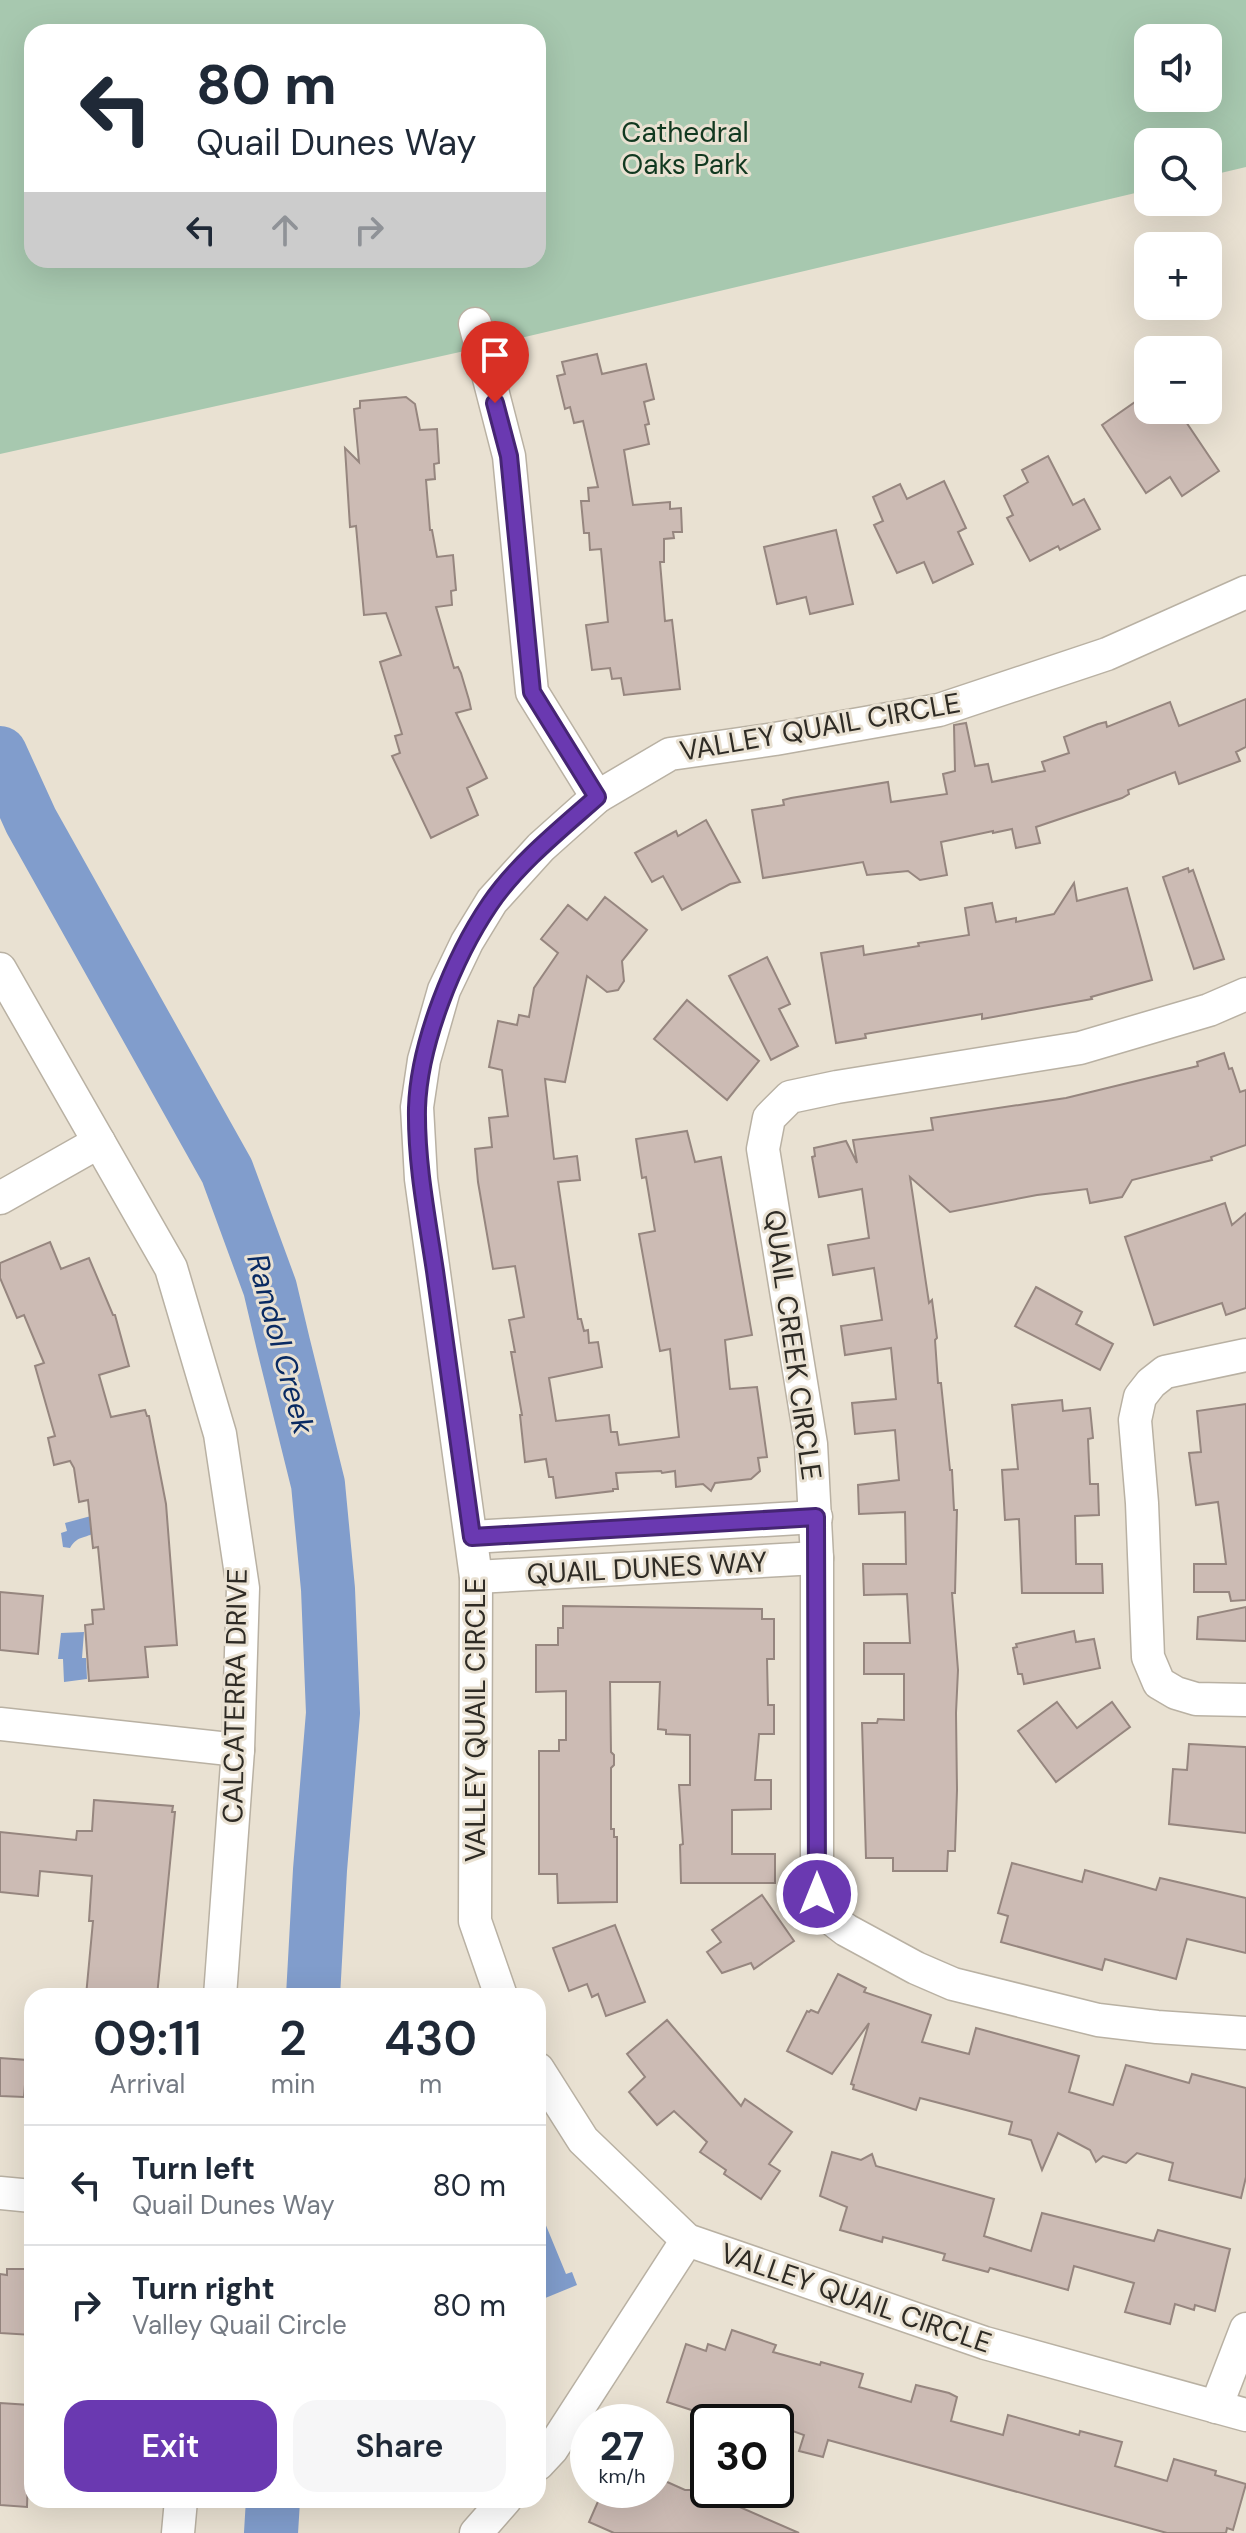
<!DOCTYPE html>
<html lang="en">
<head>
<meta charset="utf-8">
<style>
	body { margin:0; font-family:"DM Sans",sans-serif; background:#f6f6f7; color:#1f2937; height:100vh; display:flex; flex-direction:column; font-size:30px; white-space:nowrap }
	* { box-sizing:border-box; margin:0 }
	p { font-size:26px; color:#747a83 }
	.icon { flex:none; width:44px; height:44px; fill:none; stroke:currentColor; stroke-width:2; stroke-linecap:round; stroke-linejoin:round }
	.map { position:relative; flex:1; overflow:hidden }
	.sheet { position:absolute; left:24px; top:1988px; width:522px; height:520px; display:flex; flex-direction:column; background:#fff; border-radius:24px; box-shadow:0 8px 32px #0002 }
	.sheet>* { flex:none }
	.banner { position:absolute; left:24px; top:24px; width:522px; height:244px; border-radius:24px; box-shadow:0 8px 32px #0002; background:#fff; color:#1f2937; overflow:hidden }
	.buttons { position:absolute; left:1134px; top:24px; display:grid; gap:16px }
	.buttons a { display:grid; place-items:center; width:88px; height:88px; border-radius:16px; background:#fff; box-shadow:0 8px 32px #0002; font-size:40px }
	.speed { position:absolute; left:570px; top:2404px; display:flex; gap:16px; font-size:40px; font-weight:700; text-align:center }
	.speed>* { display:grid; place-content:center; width:104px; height:104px; border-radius:50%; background:#fff; box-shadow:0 8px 32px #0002; line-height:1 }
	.speed small { font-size:20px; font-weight:400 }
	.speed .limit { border:4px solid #111; border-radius:12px; background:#fff; color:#111 }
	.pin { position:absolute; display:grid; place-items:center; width:68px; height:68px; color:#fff; margin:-82px -34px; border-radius:50% 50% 50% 0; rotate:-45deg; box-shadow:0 0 8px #0007 }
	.pin .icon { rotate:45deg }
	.me { position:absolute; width:88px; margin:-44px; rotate:0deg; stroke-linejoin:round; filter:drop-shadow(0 0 6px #0008) }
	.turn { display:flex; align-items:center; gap:28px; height:168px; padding:0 40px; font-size:36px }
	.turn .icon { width:104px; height:104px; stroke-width:2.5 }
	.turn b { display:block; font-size:56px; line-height:68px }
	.lanes { display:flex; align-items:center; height:76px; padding:0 40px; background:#0003; justify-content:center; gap:40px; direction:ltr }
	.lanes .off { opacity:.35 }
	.eta { display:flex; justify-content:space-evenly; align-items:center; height:136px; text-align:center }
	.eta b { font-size:48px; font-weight:600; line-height:56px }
	.action { display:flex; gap:16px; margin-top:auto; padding:16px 40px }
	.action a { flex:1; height:92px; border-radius:24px; background:#6a39b1; color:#fff; font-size:32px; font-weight:600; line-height:92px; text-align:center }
	.action a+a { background:#f6f6f7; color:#1f2937 }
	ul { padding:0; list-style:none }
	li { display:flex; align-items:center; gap:24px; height:120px; padding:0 40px; border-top:2px solid #e0e1e3 }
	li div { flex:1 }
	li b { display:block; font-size:30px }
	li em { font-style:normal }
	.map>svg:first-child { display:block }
	.green { fill:#a7c8af; fill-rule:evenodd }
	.water { fill:#819dcc }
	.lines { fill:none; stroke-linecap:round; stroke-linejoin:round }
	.river { stroke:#819dcc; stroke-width:54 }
	.building { fill:#ccbbb4; stroke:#96867f; stroke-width:2 }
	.minor-casing { stroke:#b9b1a3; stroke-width:35 }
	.minor { stroke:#fff; stroke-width:32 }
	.route-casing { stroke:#452573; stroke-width:20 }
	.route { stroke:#6a39b1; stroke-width:14 }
	.labels { text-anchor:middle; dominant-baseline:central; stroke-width:6; stroke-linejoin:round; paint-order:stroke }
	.park-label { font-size:28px; fill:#113920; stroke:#e9e1d2 }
	.street-label { font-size:28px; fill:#2e2b25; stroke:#e9e1d2 }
	.water-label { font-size:30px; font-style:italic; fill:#092a62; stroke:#e9e1d2 }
</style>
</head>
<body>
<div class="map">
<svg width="1246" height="2533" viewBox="0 0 1246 2533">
	<rect width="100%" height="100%" fill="#e9e1d2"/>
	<path class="green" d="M0,0h1246v167l-38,9v-34h-60v48l-670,158 -478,106zM32,32h506v228h-506zM1148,38h60v60h-60z"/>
	<g class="water">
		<path d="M91,1516l3,17c-11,6 -17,3 -24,15l-7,-1 -2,-14 6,-2 -2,-8z"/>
		<path d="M84,1632l-2,26h4l1,21 -23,3 -1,-23h-5l3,-26z"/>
		<path d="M538,2206l28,68 6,-2 5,13 -39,16z"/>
	</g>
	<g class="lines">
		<g class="river">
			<path d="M0,753l31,68 196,350 43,117 13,55 35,141 10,105 5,124 -13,157 -7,126"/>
			<path d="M271,2533l2,-33"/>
		</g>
	</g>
	<g class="building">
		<path d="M597,354l5,20 44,-10 8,35 -10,3 5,22 -4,1 4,19 -25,6 9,55 37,-3v7l11,-1 1,24h-9l1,6 -10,1v23h-4l5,59 7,-1 8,69 -56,6 -3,-17 -9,1 -2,-11 -18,2 -6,-45 22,-3 -7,-73 -11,1 -1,-17h-5l-3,-32h8l-1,-13 10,-1 -15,-66 -9,2 -4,-16 -5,2 -8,-33 8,-2 -3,-12z"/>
		<path d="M1148,393v17h30l41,61 -37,25 -12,-19 -24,16 -44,-68z"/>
		<path d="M406,397l9,7 5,26 17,-1 2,34 -5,1 1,15 -9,1 4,50h2l5,27 16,-2 3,35 -5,1 1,14 -16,2 18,61 4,-1 3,6 8,27 2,9 -15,4 31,65 -20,10 11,27 -47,23 -39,-82 8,-3 -5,-17 7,-2 -22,-72 21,-7 -15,-42 -22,2 -8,-89 -6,1 -5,-79 14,14 -5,-53 6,-1v-7z"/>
		<path d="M1048,456l25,49 11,-6 16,30 -40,21 -2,-4 -28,15 -23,-43 6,-3 -9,-19 24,-14 -6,-12z"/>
		<path d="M944,481l22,47 -8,4 15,32 -40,19 -9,-21 -27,11 -23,-48 9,-4 -10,-24 27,-13 7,15z"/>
		<path d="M836,530l17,74 -43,10 -4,-17 -29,7 -13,-57z"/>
		<path d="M1246,699v48l-10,5 4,9 -61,23 -4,-12 -47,18 1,4 -7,4 -86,29 4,16 -24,5 -4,-19 -19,4v-2l-52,11 6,33 -27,5 -12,-9 -41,4 -4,-13 -100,16 -11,-68 32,-5 -1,-5 8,-2 97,-16 3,20 56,-8 -4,-20 12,-3 -1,-46 12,-2 9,43 13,-2 4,18 53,-11 -3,-9 27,-9 -5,-16 34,-13 8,-2 1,5 63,-25 9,24z"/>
		<path d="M706,820l34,62 -10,2 -48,26 -19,-34 -11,6 -17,-29 41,-22 2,5z"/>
		<path d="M1188,868l1,4 4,-2 31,89 -30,10 -31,-92z"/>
		<path d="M1074,883l3,18 50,-13 25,92 -61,17 1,2 -110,20v-5l-117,20 1,4 -30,5 -15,-90 42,-7 1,9 55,-9 -1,-3 51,-8 -4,-27 27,-5 4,19 20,-4v4l38,-8z"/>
		<path d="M605,897l42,33 -25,31 2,20 -6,9 -11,2 -20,-16 -22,106 -20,-3 9,80 23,-3 3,24 -22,2 20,137h3l3,12 4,-1 1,13 9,-1 4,25 -53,11 7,43 53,-6 2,17h6l2,13 60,-8 -9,-88 -10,2 -21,-117 16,-3 -9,-54 -4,1 -6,-39 51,-8 8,31 26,-5 31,178 -27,5 5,49 27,-2 10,70 -9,1 2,13 -9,8 -36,4 -4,8 -8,-7 -27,3 -1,-16 -13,2 -1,-2 -45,2 2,16h-5v2l-57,7 -3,-21h-4l-3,-18 -21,3 -5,-47h2l-11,-63h4l-6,-32 15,-3 -9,-51 -22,3 -15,-87 -3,-33 17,-2 -3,-29 19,-2 -6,-46 -13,-3 9,-46 19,4 2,-10 10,2 5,-29 24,-35 -17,-14 27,-34 19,15z"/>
		<path d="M767,957l23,47 -11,5 19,37 -27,14 -42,-84z"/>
		<path d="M687,1000l72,61 -32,39 -73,-61z"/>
		<path d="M1224,1053l5,16 3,-1 8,24 6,-2v55l-35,12 1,3 -80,20 -10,17 -32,6 -3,-14 -50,6 -87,17 -40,-35 19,126 3,-3 5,38 -2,2 3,43h3l9,87h2l2,40h3l-2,83h-3l6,77 -2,43 1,77 -2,61h-7l-1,20h-54v-13h-27l-4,-135h15l1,-4 26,1v-46h-40v-31h46l-3,-49 -43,1 -1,-31h43l-1,-52 -46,2 -1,-29 41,-5 -4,-50 -40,4 -3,-31 44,-4 -5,-51 -46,7 -4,-29 41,-6 -8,-52 -41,7 -5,-30 41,-7 -7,-49 -43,8 -7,-40 3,-1 -1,-8 32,-7 11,22 -4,-23 80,-10 -2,-12 135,-20 132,-32 -1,-4z"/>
		<path d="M1225,1203l7,22 14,-12v95l-20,7 -4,-12 -68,22 -29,-88z"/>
		<path d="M50,1242l11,27 28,-11 24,57h2l14,51 -30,9 12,42 34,-7 2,6h2l17,88 11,141 -32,2 3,30 -59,4 -4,-56 8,-1 -1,-14 12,-1 -6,-62 -5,1 -5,-48 -9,2 -5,-34 -4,-7 -16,4 -6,-27 7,-2 -20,-70 9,-3 -20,-48 -7,3 -17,-40v-15z"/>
		<path d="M1036,1287l46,25 -6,12 37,20 -13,26 -85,-44z"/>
		<path d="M1062,1400l1,11 27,-3 3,30 -5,1 2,45h8l1,31 -24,1 1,48h26l1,29h-81l-3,-74 -14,1 -3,-50 16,-1 -6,-64z"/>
		<path d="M1246,1404v196l-15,1 -2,-9h-35v-28h32l-8,-62 -22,3 -7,-52 12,-1 -4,-41z"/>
		<path d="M0,1592l43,4 -5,58 -38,-4z"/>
		<path d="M563,1606l199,3v10h12v40h-7l1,46h6v29h-15l-4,46h16v29l-39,1v44h43v29h-94l-1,-38 3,-1 -4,-59h11v-50l-24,-1v-4l-8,-1 2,-47h-50l1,70 3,3v10l-3,3v61h3v8h3v65l-59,1 -1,-29h-18v-123h20v-11h7v-49l-30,1v-47h22v-17h5z"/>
		<path d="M1246,1607v34l-49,-2 1,-22z"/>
		<path d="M1074,1631l2,11 18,-3 6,29 -76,16 -2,-10h-4l-5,-26 4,-1 -1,-3z"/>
		<path d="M1057,1702l20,26 35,-26 18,25 -74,55 -38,-51z"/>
		<path d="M1189,1744l57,3v86l-77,-9 4,-55 14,1z"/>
		<path d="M94,1800l79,6 -1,6h3l-18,184h-71l7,-75h-4l3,-45 -52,-5 -2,25 -38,-4v-60l76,8 1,-9h15z"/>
		<path d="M1012,1863l70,19 3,-12 71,20 4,-12 86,20v55l-59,-14 -11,40 -71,-20 -3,11 -101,-28 7,-26 -10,-3z"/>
		<path d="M762,1895l32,46 -40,28 -3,-6 -29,10 -15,-21 14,-10 -9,-12z"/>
		<path d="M615,1925l30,77 -39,14 -8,-22 -6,3 -5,-13 -18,7 -16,-43z"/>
		<path d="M838,1974l28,14 -2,4 67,23 -9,27 47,12 7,-26 103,28 -10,36 44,13 13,-40 63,18 3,-9 54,14v89l-5,21 -72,-18 4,-17 -36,-10 -11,10 -23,-7 -7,6 -6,-12 -32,-17 -16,37 -11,-30 -22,-6 3,-12 -92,-24 -4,12 -63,-21 1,-4 -3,-1 18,-61 -37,51 -45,-23 20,-40 2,1 2,-2 7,3z"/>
		<path d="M667,2020l74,86 4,-7 47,33 -23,32 11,7 -19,28 -37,-25 2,-4 -26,-18 7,-10 -33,-31 -17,14 -28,-33 16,-15 -18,-23z"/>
		<path d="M0,2058l27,2 -3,37 -24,-1z"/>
		<path d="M832,2152l29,8 11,-6 4,12 118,33 -10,37 47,15 11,-38 112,28 4,-11 72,19 -15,62 -20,-6 -1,5 -19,-6 -5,20 -45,-12 9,-29 -60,-17 -6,24 -78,-22 -2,4 -45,-12 2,-6 -62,-17 -1,5 -42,-12 7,-23 -27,-11z"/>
		<path d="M7,2269h25v66l-32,-2v-59l7,1z"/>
		<path d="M732,2330l44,15 -3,7 47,13 1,-3 42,12 -4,13 52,15 5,-17 33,8 8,4 -6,24 52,14 5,-20 71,20 1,-4 42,11 -7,24 52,15 7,-22 42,12 -1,4 31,9 -13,46 -6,-2 -1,5h-59l-339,-93 -5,17 -24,-6 5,-16 -28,-10v-3h-10l-22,-7 -3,7h-13l-61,-20 19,-58 20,7 2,-7 17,6z"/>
		<path d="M0,2403l30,2 -3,102 -27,-2z"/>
		<path d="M656,2477l29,13h57l-7,15 64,28h-185l-25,-11 14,-32h53z"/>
	</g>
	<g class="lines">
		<defs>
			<g id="minor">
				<path d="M475,324l34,132 23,236 65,105"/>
				<path d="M0,969l171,299 49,166 23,154 -5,162 -18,246"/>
				<path d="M1246,994l-37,16 -129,38 -243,39 -47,10 -21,21 -6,31 48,295 6,114v336l11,22 18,14 70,38 37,16 145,36 59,7 89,6"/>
				<path d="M0,1198l99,-56"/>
				<path d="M1246,1355l-81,17 -14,11 -11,14 -5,23 7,83 6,154 11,26 17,10 20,6 50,1"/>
				<path d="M472,1537l344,-20"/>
				<path d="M476,1577l341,-19"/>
				<path d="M0,1724l238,26"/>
				<path d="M501,1996l-26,-75 1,-344 -55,-398 -4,-72 7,-47 20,-70 23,-48 25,-41 49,-54 56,-50 73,-43 105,-15 164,-29 168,-56 139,-62"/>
				<path d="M538,2069l45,71 104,100 298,103 261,72"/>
				<path d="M0,2193l32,3"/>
				<path d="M1216,2407l30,-78"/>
				<path d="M538,2464l14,-15 135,-209"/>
				<path d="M178,2533l3,-33"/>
				<path d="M476,2533l29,-33"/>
			</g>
		</defs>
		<use href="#minor" class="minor-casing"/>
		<use href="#minor" class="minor"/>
	</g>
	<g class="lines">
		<defs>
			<path id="route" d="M495,403l14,53 23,236 65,105c-35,31 -80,67 -107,107 -36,53 -71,139 -73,204 -1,54 10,110 18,163 12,89 25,177 37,266l344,-20 1,377"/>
		</defs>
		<use href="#route" class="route-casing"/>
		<use href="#route" class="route"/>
	</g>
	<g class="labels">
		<g class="park-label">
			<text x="685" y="132">Cathedral<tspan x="685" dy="32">Oaks Park</tspan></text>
		</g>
		<g class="street-label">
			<text transform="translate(820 727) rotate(-10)">VALLEY QUAIL CIRCLE</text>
			<text transform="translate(793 1345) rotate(82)">QUAIL CREEK CIRCLE</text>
			<text transform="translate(647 1568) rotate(-3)">QUAIL DUNES WAY</text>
			<text transform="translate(235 1696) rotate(-89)">CALCATERRA DRIVE</text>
			<text transform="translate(475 1720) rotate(-90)">VALLEY QUAIL CIRCLE</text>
			<text transform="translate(856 2298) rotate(19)">VALLEY QUAIL CIRCLE</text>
		</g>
		<g class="water-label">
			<text transform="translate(281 1344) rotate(75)">Randol Creek</text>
		</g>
	</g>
</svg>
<div class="buttons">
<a><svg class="icon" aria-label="sound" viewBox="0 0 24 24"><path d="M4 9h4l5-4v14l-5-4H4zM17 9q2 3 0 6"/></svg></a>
<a><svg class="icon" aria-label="search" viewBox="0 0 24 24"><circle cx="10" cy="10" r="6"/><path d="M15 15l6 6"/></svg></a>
<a>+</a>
<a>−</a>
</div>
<div class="speed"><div>27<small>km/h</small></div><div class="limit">30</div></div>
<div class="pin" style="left:495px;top:403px;background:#d93025"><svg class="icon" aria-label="arrive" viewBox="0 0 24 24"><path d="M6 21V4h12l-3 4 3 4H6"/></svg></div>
<svg class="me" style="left:817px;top:1894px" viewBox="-20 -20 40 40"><circle r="17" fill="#6a39b1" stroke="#fff" stroke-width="3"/><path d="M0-11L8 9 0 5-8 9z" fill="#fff"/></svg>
<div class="banner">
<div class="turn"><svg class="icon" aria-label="left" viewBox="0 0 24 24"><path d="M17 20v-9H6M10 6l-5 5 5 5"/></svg><div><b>80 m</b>Quail Dunes Way</div></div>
<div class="lanes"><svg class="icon" aria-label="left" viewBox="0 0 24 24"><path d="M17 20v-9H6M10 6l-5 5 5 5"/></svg><svg class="icon off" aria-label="ahead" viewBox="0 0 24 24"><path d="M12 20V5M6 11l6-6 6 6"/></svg><svg class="icon off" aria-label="right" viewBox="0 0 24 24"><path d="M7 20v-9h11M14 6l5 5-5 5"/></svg></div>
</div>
<section class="sheet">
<div class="eta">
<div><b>09:11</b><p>Arrival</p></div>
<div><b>2</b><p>min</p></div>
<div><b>430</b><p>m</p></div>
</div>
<ul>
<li><svg class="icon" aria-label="left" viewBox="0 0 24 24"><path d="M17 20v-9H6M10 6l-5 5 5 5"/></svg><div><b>Turn left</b><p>Quail Dunes Way</p></div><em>80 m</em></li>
<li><svg class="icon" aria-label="right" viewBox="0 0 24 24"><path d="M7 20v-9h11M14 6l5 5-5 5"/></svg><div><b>Turn right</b><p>Valley Quail Circle</p></div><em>80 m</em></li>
</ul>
<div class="action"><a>Exit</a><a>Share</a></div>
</section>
</div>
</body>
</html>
